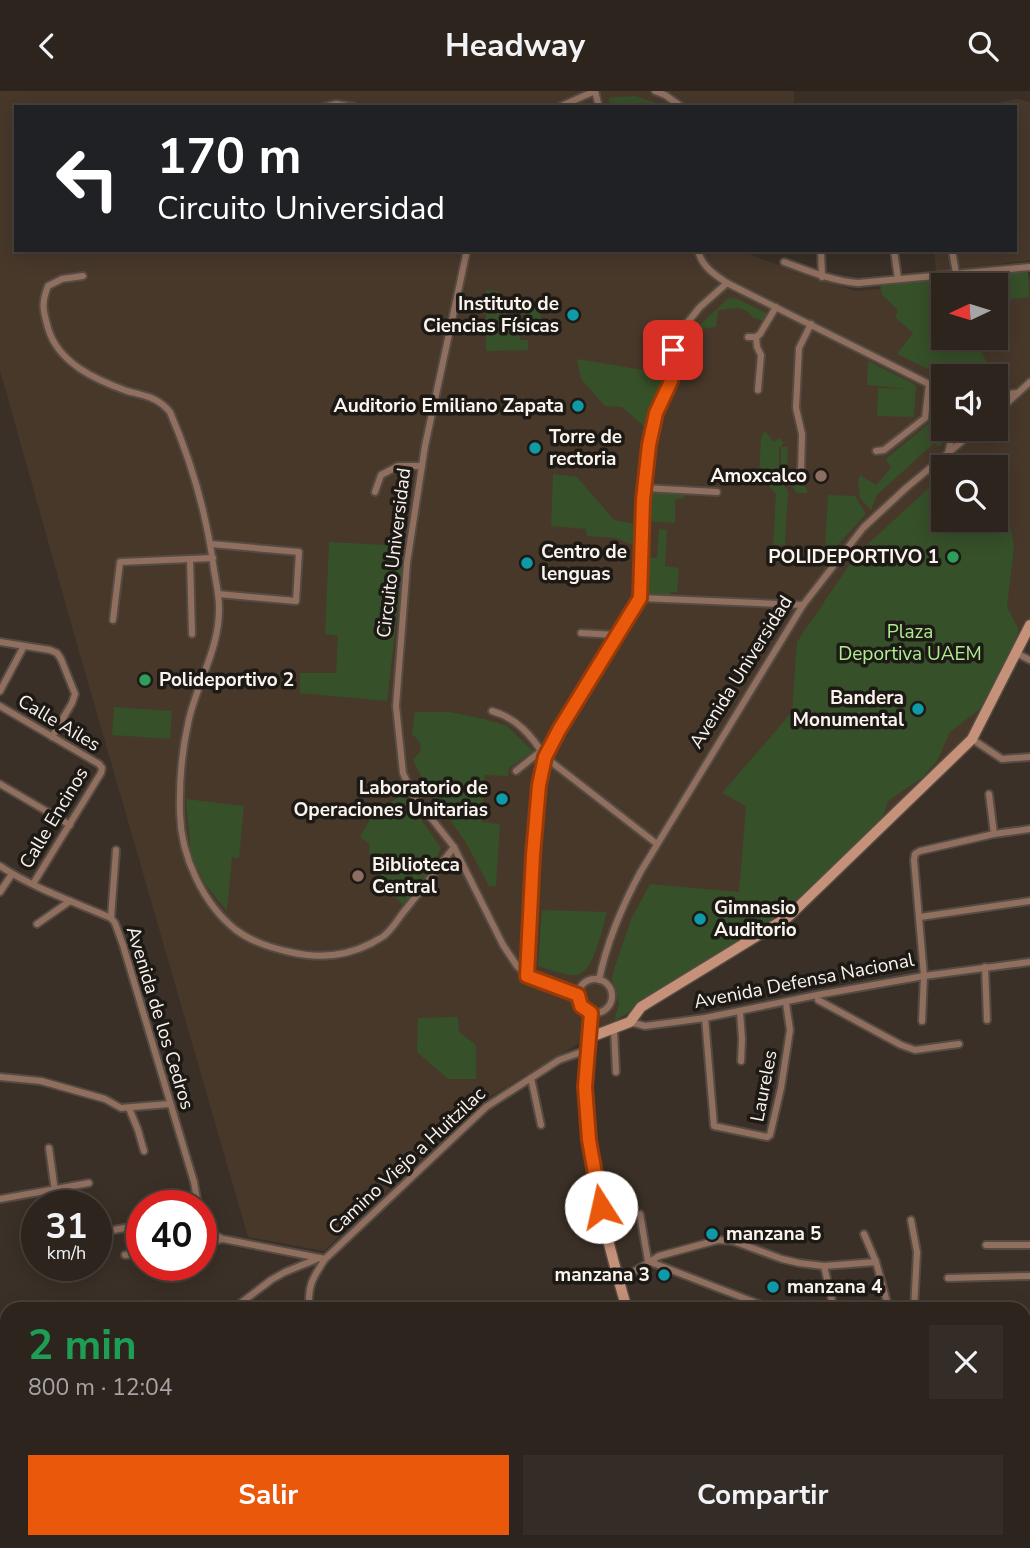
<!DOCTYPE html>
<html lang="es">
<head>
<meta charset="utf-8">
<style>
	body { margin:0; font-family:"Nunito Sans",sans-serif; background:#342c26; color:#f1f3f6; height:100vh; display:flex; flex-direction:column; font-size:26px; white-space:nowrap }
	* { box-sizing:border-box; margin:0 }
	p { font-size:23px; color:#a6a4a4 }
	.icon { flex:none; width:38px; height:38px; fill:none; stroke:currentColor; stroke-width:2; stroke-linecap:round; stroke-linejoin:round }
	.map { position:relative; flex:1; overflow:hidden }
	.details { position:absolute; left:0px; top:1211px; width:1031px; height:247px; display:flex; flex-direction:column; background:#2c241d; border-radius:21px 21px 0 0; box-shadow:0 4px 18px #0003,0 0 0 2px #48413b }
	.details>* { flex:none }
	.banner { position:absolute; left:14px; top:14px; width:1003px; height:147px; border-radius:0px; box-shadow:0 4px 18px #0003,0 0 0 2px #48413b; background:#202124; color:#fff; overflow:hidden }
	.needle { width:46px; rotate:266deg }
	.tools { position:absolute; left:931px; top:182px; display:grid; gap:14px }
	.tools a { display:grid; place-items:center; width:77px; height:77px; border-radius:0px; background:#2c241d; box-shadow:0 4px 18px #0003,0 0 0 2px #48413b; font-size:35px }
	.speed { position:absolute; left:21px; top:1099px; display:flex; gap:14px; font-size:35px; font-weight:700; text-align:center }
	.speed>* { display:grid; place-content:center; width:91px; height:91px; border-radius:50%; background:#2c241d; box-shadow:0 4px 18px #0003,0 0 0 2px #48413b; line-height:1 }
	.speed small { font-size:18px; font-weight:400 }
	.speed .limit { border:10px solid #d22; background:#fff; color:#111 }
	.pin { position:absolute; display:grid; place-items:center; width:60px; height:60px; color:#fff; margin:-30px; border-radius:14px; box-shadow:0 4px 10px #0006 }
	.me { position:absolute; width:77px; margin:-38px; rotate:350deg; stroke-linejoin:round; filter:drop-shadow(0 0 5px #0008) }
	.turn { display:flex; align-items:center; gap:24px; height:147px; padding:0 28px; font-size:32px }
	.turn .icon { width:91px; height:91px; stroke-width:2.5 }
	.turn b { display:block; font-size:49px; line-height:60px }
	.round { display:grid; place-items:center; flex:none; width:74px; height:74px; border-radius:0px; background:#342c26 }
	.head { display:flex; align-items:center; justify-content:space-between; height:119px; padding:0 28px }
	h1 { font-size:42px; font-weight:700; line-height:52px; color:#1e9e55 }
	.action { display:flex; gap:14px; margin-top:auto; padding:14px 28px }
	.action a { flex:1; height:80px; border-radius:0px; background:#ea580c; color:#fff; font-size:28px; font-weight:700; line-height:80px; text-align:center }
	.action a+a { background:#342c26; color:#f1f3f6 }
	header { display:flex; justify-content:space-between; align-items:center; height:91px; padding:0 28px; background:#2c241d; font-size:32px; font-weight:700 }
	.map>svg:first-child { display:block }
	.built { fill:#47382a; fill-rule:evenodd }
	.green { fill:#365029 }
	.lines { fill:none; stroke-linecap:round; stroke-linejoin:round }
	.street-casing { stroke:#554b43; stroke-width:10 }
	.secondary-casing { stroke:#554b43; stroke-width:13 }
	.street { stroke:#906f5f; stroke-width:6 }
	.secondary { stroke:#c59178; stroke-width:10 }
	.route-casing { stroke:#983908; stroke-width:18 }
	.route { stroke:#ea580c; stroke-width:12 }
	.culture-dot { fill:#0f9aa8; stroke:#1d1915; stroke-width:2.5 }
	.education-dot { fill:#8d6e63; stroke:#1d1915; stroke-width:2.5 }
	.leisure-dot { fill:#2e9e5b; stroke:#1d1915; stroke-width:2.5 }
	.labels { text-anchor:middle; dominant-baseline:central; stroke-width:7; stroke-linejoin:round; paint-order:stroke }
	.poi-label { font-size:19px; font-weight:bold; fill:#faf3ee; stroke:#1d1915; text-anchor:end }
	.street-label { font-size:19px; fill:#faf3ee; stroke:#1d1915 }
	.park-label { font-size:19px; fill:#aeee91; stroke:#1d1915 }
</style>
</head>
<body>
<header><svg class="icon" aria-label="back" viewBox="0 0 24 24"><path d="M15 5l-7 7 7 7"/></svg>Headway<svg class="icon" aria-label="search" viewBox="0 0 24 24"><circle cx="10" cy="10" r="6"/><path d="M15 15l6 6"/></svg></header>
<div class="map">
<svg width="1030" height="1457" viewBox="0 0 1030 1457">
	<rect width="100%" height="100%" fill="#3a3027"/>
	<g class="built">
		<path d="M0,0h794v16h-778v143h726l19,9 94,32 175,-15v342l-58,117 -180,175 -164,104 -147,88 -157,149 -76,-14 -174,-603 -74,-264zM943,194h53v53h-53zM943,285h53v53h-53zM943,376h53v53h-53z"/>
		<path d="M1017,8l13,3v158l-94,13 -2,-23h81v-143h-40z"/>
	</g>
	<g class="green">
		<path d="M635,5l33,11h-56l-4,-9z"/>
		<path d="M1028,181l1,25 -16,2 -17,8v-22h-53v53h31l20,38h-51l-46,-22 16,-21 -18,-16 3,-7 -16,-15 -2,-11z"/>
		<path d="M486,199l12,1v10h6v9h5v10h5v9h6v11h8v10l-42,1z"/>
		<path d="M732,207l6,1 30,15 -1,4 -4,3 -11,-4c-7,-13 -21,-8 -34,-7l-2,17 -13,2 -8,15 -1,27 -10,-1 3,-29 6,-9 34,-33z"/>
		<path d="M516,212l25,2 -1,26 -12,-9z"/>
		<path d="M662,265h9l-1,16h-8l5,2 -19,56 -26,-23 -17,-1 -24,-27 -4,-20 84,14z"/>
		<path d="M868,270l48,24 -2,32 -37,-1 1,-28 33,1 -44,-4z"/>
		<path d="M936,303l7,7v28h4l-1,10 -7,8 -5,-4 -57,52 -6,15 -11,-12 -2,-17 2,-6 16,10 15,-17 -5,-9 41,-34 7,-2z"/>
		<path d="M765,340l9,11 5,-4 5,5 -3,4h7l-1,24h-6v-24h-2v22l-13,12 -7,-8 2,-36z"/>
		<path d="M553,383l24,3 37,43 26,5 -2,22 -22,-9 -29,-2 -1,-7 -35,-3z"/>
		<path d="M792,383l15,15v4h-10l-11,-13z"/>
		<path d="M777,385l11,15 -3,54h-12l3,-51 -8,-9z"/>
		<path d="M932,394l11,1v34h53v-25l3,4 12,30 3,18 -7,60 11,21 -2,16 -32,62 -34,26 -13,29 -14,16 -35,24 -8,24 -89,81 -47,36 -130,79 5,-17 -7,-26 3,-12 17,-49 18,-33 89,8 7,-86 -24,-13 70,-81 5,-70 59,-87z"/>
		<path d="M649,401l35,2v4l-9,1v24l-28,-2z"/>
		<path d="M828,404l27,1 11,18 -34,37 -7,-1z"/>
		<path d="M659,438l8,1 -2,36 14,2 -2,24h-6l-1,5 -28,-2 3,-38 12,1z"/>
		<path d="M329,451l76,4 -18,155 -87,-8v-20h36l2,-37 -13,-2z"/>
		<path d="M114,616l58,4 -2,28 -58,-4z"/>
		<path d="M415,621h34l35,7 23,7 26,25 -24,17 -1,8 -23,-1 -3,47 18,2 -4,62h-7l-24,-45 -38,-53 -14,-28 8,-10 -2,-9 -7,-7z"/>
		<path d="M403,703l38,54 -18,36 -18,23 -18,-18v-9l-16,-9 -2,-28 -9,-6 13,-23z"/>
		<path d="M186,708l58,7 -5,52 -7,-1 -5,54 -22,-27 -14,-30z"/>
		<path d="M542,819l65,2c-5,16 -13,62 -31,63 -11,1 -27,-6 -38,-9z"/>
		<path d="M458,926l1,15 17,13v34h-28l-31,-27 1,-34z"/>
	</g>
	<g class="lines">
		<defs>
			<g id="street">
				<path d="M655,0l10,4 17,12"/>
				<path d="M323,16l13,-3 18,3"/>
				<path d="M559,16l36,-16 4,16"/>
				<path d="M467,159l-42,196 -18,117 -11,143 7,67 10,22 41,52 49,98 14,21 10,10 51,18"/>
				<path d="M698,159c3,16 17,25 29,33l216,108"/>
				<path d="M821,159l1,27"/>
				<path d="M894,159l4,29"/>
				<path d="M952,159l4,23"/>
				<path d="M784,171c25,9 48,19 74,21l172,-16"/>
				<path d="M83,185l-21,3 -14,7c-7,18 -5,24 0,42 10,35 48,52 79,63 18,5 31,6 43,21 22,51 37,103 44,158 2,12 5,25 5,37 1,40 -21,74 -30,112 -7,30 -10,63 -9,95 1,42 23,90 56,116 16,12 35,18 54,22 29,7 55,5 82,-9 4,-3 10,-5 13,-8 7,-6 12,-14 17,-21 18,-22 35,-45 52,-67"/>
				<path d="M748,246h8l4,-3 16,-27"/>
				<path d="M756,246l1,10 4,8 -3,35"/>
				<path d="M996,308l10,-5 11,-1"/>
				<path d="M996,322l34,-31"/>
				<path d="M876,360l8,-1 41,-32 4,-34"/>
				<path d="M948,362l6,-24"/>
				<path d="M801,381l1,-38 -6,-26 3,-60 12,-24"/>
				<path d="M645,397l72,4"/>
				<path d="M375,401l6,-17 17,-9h24"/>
				<path d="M211,453l88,8 -3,49 -78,-7"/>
				<path d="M190,468l2,75"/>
				<path d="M640,507l163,7"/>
				<path d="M113,529l7,-58 93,-4"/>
				<path d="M581,542l36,2"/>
				<path d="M0,551l50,8 7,3 4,6 14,35 -3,9 -20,34"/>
				<path d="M1016,562l14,7"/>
				<path d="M0,600l24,-45"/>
				<path d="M0,615l99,58 3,4 -1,5 -68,111"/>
				<path d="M492,620c25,7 40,25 53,46l112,87"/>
				<path d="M972,648l30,20 28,-2"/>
				<path d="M516,680l25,-20"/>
				<path d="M0,693l70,41"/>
				<path d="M989,703l5,40"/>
				<path d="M0,775c33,22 74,36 111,52l4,5 8,22 71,237 4,24"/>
				<path d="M0,801l12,-18"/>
				<path d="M920,826l110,-16"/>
				<path d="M111,827l5,-68"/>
				<path d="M37,833l33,-23"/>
				<path d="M985,876l2,53"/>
				<path d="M527,885c4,-72 3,-148 18,-219l95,-159 3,-98 6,-55 7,-32 15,-32 2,-31 4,-11 6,-11 17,-21 27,-24"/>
				<circle cx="595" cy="905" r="17"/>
				<path d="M599,889c8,-39 23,-74 42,-109l162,-266 60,-77 43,-40 71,-59"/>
				<path d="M818,909l83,45 14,5 44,-6"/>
				<path d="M740,921l2,27 -1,22"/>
				<path d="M705,927l9,108 53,11 3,-2 11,-47 9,-58 -4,-27"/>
				<path d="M922,930l2,-45 -10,-116 1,-6 5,-3 74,-17 36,-5"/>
				<path d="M630,931l15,4 60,-8 112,-23 107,-19 106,-14"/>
				<path d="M614,938l2,43"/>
				<path d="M588,947l3,-25"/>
				<path d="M0,986l41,4 64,18 16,9 48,-4"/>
				<path d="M531,987l10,47"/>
				<path d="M129,1017l9,22 6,21"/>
				<path d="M49,1057l8,58"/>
				<path d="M0,1108l89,-16"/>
				<path d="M640,1123l8,47 124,48"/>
				<path d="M911,1129l6,32 -3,57"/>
				<path d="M201,1138l22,10 102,20"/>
				<path d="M96,1142l46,-8"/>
				<path d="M864,1143l12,28 13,47"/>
				<path d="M201,1152l22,-4"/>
				<path d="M986,1154h44"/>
				<path d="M125,1164l17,-2"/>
				<path d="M824,1175l10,43"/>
				<path d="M948,1187l82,-2"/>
				<path d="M619,1190l40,-25 59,-16 15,1 49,18 17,4 25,3 52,-4"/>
				<path d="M233,1218l38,-29 14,-8 32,-13"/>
				<path d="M309,1218c-1,-24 3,-30 16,-50l161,-152 73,-47 28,-10"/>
				<path d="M1024,1269h6"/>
				<path d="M1,1377l3,80"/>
				<path d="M436,1451l1,6"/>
				<path d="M492,1451l1,6"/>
				<path d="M551,1451v6"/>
				<path d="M609,1451l1,6"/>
				<path d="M72,1457l1,-6"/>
				<path d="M263,1457l2,-6"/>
				<path d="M698,1457v-6"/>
			</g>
			<g id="secondary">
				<path d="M627,1218c-20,-67 -42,-152 -42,-222 0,-16 2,-33 3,-49l42,-16 11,-15 147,-90 184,-178 58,-114"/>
				<path d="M904,1451l126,4"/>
			</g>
		</defs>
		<use href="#street" class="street-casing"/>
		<use href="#secondary" class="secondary-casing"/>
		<use href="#street" class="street"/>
		<use href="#secondary" class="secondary"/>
	</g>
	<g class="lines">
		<defs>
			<path id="route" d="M601,1116l-12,-67 -4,-53 6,-74 -10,-7 -3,-11 -51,-19 6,-121 6,-70 6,-28 14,-27 81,-132 3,-98 6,-55 7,-32 15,-32 2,-31"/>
		</defs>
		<use href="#route" class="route-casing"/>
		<use href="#route" class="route"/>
	</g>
	<g class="culture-dot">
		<circle cx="573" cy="224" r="7"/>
		<circle cx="578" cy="315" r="7"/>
		<circle cx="535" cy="357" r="7"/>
		<circle cx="527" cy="472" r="7"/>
		<circle cx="918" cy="618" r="7"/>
		<circle cx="502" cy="708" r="7"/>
		<circle cx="700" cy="828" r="7"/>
		<circle cx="712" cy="1143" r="7"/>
		<circle cx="664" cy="1184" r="7"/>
		<circle cx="773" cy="1196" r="7"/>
	</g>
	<g class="education-dot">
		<circle cx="821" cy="385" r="7"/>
		<circle cx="358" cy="785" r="7"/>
	</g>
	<g class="leisure-dot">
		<circle cx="953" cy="466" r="7"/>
		<circle cx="145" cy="589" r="7"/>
	</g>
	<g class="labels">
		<g class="poi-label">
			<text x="559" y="213">Instituto de<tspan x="559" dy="22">Ciencias Físicas</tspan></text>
			<text x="564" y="315">Auditorio Emiliano Zapata</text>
			<text x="549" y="346" text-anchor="start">Torre de<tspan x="549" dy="22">rectoria</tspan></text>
			<text x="807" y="385">Amoxcalco</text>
			<text x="541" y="461" text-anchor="start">Centro de<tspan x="541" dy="22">lenguas</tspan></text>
			<text x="939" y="466">POLIDEPORTIVO 1</text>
			<text x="159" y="589" text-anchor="start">Polideportivo 2</text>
			<text x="904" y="607">Bandera<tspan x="904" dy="22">Monumental</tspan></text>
			<text x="488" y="697">Laboratorio de<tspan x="488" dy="22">Operaciones Unitarias</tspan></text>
			<text x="372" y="774" text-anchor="start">Biblioteca<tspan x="372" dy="22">Central</tspan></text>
			<text x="714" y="817" text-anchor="start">Gimnasio<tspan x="714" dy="22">Auditorio</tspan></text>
			<text x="726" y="1143" text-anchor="start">manzana 5</text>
			<text x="650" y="1184">manzana 3</text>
			<text x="787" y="1196" text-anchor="start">manzana 4</text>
		</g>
		<g class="street-label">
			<text transform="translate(394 462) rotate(-83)">Circuito Universidad</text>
			<text transform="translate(741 581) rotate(-58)">Avenida Universidad</text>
			<text transform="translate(59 632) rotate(31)">Calle Ailes</text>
			<text transform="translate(54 727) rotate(-59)">Calle Encinos</text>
			<text transform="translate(804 890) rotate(-11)">Avenida Defensa Nacional</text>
			<text transform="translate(160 927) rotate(73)">Avenida de los Cedros</text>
			<text transform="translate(764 995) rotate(-79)">Laureles</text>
			<text transform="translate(407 1070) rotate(-43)">Camino Viejo a Huitzilac</text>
		</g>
		<g class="park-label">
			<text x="910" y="541">Plaza<tspan x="910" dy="22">Deportiva UAEM</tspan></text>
		</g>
	</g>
</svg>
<div class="tools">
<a><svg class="needle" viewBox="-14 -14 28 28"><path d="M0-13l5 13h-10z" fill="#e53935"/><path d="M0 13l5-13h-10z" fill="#a6a4a4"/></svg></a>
<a><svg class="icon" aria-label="sound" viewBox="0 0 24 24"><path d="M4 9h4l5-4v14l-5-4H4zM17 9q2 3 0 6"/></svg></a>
<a><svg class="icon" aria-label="search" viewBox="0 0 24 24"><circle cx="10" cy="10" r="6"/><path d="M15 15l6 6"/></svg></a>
</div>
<div class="speed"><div>31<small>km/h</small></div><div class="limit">40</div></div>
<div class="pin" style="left:673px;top:259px;background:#d93025"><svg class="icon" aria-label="arrive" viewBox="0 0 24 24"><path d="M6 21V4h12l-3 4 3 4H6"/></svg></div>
<svg class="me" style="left:601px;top:1116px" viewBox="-20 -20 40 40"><circle r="19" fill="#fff"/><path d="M0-13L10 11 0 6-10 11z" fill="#ea580c"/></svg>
<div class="banner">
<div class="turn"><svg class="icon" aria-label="left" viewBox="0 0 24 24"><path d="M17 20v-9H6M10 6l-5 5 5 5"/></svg><div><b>170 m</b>Circuito Universidad</div></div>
</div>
<section class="details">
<div class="head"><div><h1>2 min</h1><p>800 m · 12:04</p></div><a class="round"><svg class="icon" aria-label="close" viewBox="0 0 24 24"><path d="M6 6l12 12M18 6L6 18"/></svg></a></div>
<div class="action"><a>Salir</a><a>Compartir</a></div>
</section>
</div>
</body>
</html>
